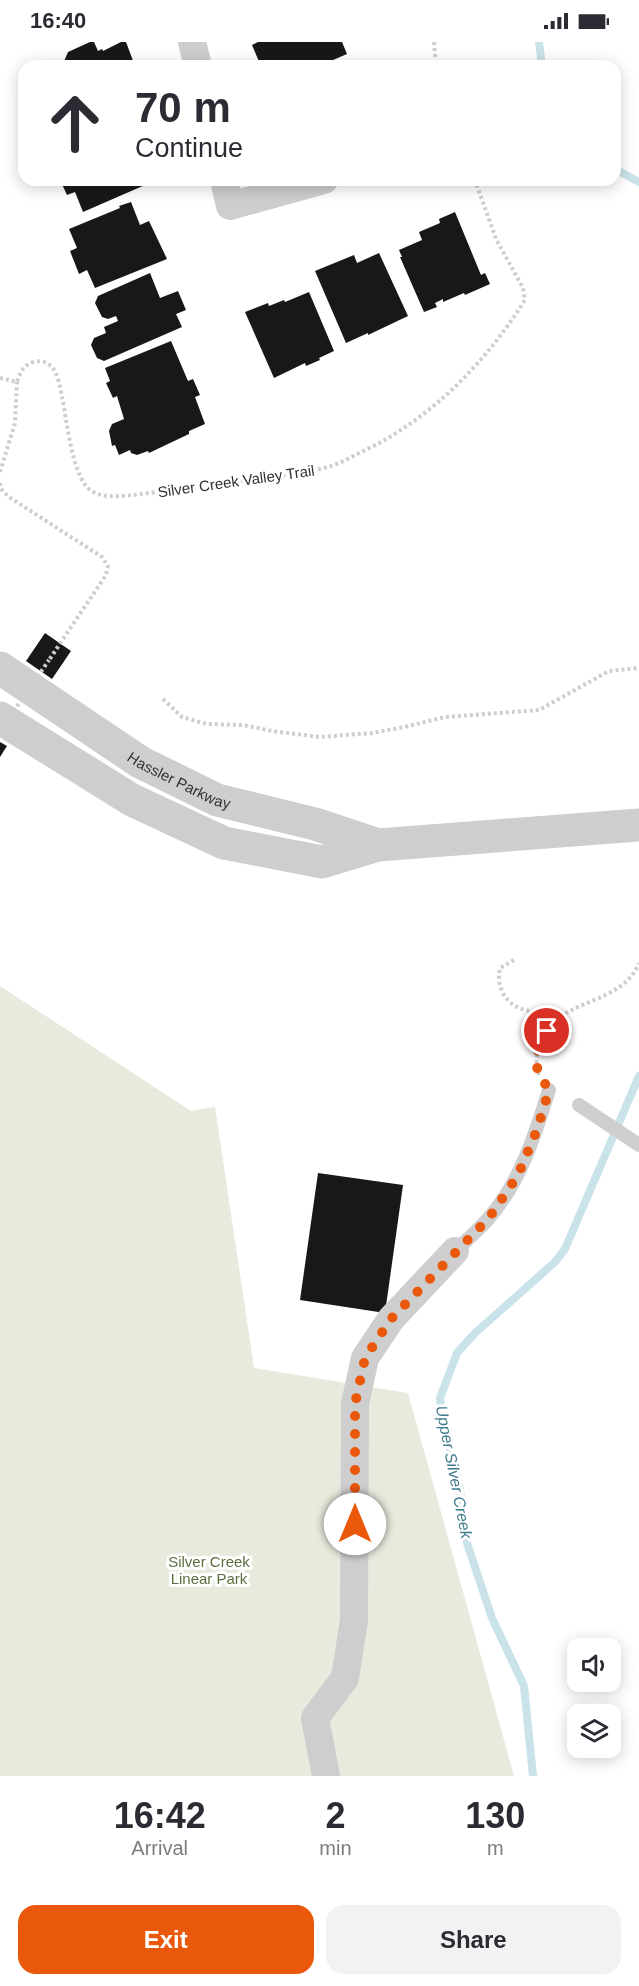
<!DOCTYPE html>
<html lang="en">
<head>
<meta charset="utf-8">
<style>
	body { margin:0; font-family:Arial,sans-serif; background:#f2f2f3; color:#2b2b33; height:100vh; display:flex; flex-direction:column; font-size:22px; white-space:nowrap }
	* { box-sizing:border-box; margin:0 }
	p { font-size:20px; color:#7c7c81 }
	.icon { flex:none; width:33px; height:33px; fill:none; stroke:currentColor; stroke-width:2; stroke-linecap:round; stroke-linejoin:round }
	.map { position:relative; height:1734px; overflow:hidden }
	.panel { display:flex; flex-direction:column; background:#fff; flex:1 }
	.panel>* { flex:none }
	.guide { position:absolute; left:18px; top:18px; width:603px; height:126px; border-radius:18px; box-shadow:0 3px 15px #0003; background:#fff; color:#2b2b33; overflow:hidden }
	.tools { position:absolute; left:567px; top:1596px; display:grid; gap:12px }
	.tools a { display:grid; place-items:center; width:54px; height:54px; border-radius:12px; background:#fff; box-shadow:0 3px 15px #0003; font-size:30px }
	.pin { position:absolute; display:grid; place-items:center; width:51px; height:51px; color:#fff; margin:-26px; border:3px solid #fff; border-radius:50%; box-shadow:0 2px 6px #0007 }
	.me { position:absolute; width:66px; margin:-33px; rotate:0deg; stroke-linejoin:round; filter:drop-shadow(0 0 4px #0008) }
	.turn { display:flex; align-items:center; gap:21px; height:126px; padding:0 18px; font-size:27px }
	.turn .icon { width:78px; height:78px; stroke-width:2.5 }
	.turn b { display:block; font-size:42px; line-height:51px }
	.eta { display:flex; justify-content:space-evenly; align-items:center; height:102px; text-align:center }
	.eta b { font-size:36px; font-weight:600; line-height:42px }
	.cta { display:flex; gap:12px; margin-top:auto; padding:12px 18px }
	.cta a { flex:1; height:69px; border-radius:18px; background:#ea580c; color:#fff; font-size:24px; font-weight:600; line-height:69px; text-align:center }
	.cta a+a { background:#f2f2f3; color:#2b2b33 }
	.status { display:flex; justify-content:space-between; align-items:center; height:42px; padding:0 30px; background:#fff; direction:ltr }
	.status svg { height:16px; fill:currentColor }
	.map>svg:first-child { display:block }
	.green { fill:#e6ebdd }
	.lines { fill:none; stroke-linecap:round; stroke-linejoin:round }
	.stream { stroke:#cae3eb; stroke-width:8 }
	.building { fill:#181818 }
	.path { stroke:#cecece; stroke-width:4; stroke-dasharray:3 3; stroke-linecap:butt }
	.service { stroke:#cecece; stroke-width:14 }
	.minor { stroke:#cecece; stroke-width:28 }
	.tertiary { stroke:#cecece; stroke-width:33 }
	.path-bridge { stroke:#cecece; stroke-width:4; stroke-dasharray:3 3; stroke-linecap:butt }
	.route { stroke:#ea580c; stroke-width:10; stroke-dasharray:0 18 }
	.labels { text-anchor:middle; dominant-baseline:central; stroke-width:6; stroke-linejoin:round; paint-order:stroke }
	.street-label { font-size:15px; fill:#313131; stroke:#fff }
	.park-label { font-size:15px; fill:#5b6d3f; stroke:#fff }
	.water-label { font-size:16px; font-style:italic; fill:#3e7a8c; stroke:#fff }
</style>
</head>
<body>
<div class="status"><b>16:40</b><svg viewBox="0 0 49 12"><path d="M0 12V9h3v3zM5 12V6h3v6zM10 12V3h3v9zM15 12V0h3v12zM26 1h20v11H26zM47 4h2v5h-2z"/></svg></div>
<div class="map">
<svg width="639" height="1734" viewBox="0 0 639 1734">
	<rect width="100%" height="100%" fill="#fff"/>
	<path class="green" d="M0,944l191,125 24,-4 39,261 154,25 106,383h-514z"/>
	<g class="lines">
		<g class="stream">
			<path d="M539,0l3,24"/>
			<path d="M615,127l24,13"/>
			<path d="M533,1734l-9,-90 -32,-68 -27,-81 -5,-47 -18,-74 -2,-18 17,-45 17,-19 81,-72 10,-13 74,-173"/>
		</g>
	</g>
	<g class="building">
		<path d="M90,0h4l4,9 4,-2 1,2 18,-9h5l9,24h-73l6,-14z"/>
		<path d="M258,0h84l5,12 -28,12h-52l-2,-4 -5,2 -8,-19z"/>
		<path d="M60,138h83l2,5 -62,27 -8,-20 -8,3z"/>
		<path d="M131,160l9,23 9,-4 18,38 -72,29 -8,-18 -8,4 -9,-23 7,-3 -8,-19 51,-21 -1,-2z"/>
		<path d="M455,170l26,63 4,-2 5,11 -25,11 -1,-2 -21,9v-3l-8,4 2,4 -13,5 -24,-55h2l-3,-7 23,-10 -3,-8 21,-9 -1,-4z"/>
		<path d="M379,211l29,63 -40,19v-2l-22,10 -31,-72 39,-16 3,8z"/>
		<path d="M150,231l10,25 18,-7 8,19 -10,4 6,13 -78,34 -7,-3 -6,-13 3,-7 12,-5 -2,-6 14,-6 -2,-5 -8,3 -6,-2 -7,-14 3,-7z"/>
		<path d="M309,250l25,59 -15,7 1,2 -14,6 -1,-3 -31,15 -29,-66 23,-9 1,3 15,-6 1,2z"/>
		<path d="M171,299l17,40 5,-2 7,16 -5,2 10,27 -16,7v3l-40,19 -1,-2 -11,4 -6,-2 -1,-3 -11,5 -4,-10 -3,1 -3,-15 3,-7 12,-5 -7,-23 -4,2 -7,-15 4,-2 -5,-13z"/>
		<path d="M45,591l26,18 -19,28 -26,-18z"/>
		<path d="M0,700l7,4 -7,11z"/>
		<path d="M318,1131l85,12 -18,128 -85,-13z"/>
	</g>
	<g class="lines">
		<g class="path">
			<path d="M434,0l2,24"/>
			<path d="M0,336l17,4c3,-9 7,-18 17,-20 7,-2 12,0 17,4 7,7 9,21 11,31 5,24 9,69 24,89 12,14 33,10 48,9 38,-5 76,-10 113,-15 27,-3 55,-6 81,-13 10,-3 20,-8 29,-13 71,-32 127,-89 168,-154l-2,-12 -27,-49 -21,-59"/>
			<path d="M0,430l15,-49 2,-41"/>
			<path d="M0,441l1,6 8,8 93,60 6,9 -2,9 -57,85"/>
			<path d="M163,657l19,18 25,7 36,1 29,6 48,6 52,-4 32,-6 41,-10 94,-7 70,-39 30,-3"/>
			<path d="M514,918l-14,8c-5,22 9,42 33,43 12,1 18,-1 27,8"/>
			<path d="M539,1033c-9,-24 8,-51 29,-63 25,-14 59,-19 71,-49"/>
		</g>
		<g class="service">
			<path d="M579,1063l60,40"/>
			<path d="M455,1209c11,-10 23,-21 33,-32 32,-36 47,-84 61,-129"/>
		</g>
		<g class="minor">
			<path d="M192,0l6,24"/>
			<path d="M224,138l6,26 94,-26"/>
			<path d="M326,1734l-11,-58 30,-40 9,-58 1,-216 10,-46 26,-39 64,-68"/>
		</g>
		<g class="tertiary">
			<path id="s1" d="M0,626l140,94 77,38 98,24 63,21"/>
			<path d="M0,676l132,82 92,43 98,19 56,-17 261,-20"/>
		</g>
		<path class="path-bridge" d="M0,689l49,-71"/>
	</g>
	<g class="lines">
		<path class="route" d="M355,1482v-120l10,-46 26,-39 98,-101 29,-43 19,-45 12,-40c-17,-26 -17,-32 -2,-59"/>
	</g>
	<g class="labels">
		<g class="street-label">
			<text transform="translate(236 439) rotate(-8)">Silver Creek Valley Trail</text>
			<text stroke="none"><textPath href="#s1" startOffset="212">Hassler Parkway</textPath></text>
		</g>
		<g class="park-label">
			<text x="209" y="1519">Silver Creek<tspan x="209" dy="17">Linear Park</tspan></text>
		</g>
		<g class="water-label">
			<text transform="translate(454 1430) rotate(79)">Upper Silver Creek</text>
		</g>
	</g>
</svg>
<div class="tools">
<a><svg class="icon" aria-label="sound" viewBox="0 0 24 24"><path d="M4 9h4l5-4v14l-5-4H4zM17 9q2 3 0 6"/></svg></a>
<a><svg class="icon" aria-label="layers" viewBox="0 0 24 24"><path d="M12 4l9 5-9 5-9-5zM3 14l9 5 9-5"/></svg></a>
</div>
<div class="pin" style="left:547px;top:989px;background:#d93025"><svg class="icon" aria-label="arrive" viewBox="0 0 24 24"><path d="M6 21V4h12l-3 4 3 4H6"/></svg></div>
<svg class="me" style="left:355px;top:1482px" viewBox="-20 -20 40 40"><circle r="19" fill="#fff"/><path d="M0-13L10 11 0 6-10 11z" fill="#ea580c"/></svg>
<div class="guide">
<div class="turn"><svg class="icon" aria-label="ahead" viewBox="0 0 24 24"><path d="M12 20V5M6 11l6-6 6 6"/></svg><div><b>70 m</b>Continue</div></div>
</div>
</div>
<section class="panel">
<div class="eta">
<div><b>16:42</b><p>Arrival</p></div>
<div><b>2</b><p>min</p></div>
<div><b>130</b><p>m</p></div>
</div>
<div class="cta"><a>Exit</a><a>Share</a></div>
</section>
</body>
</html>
